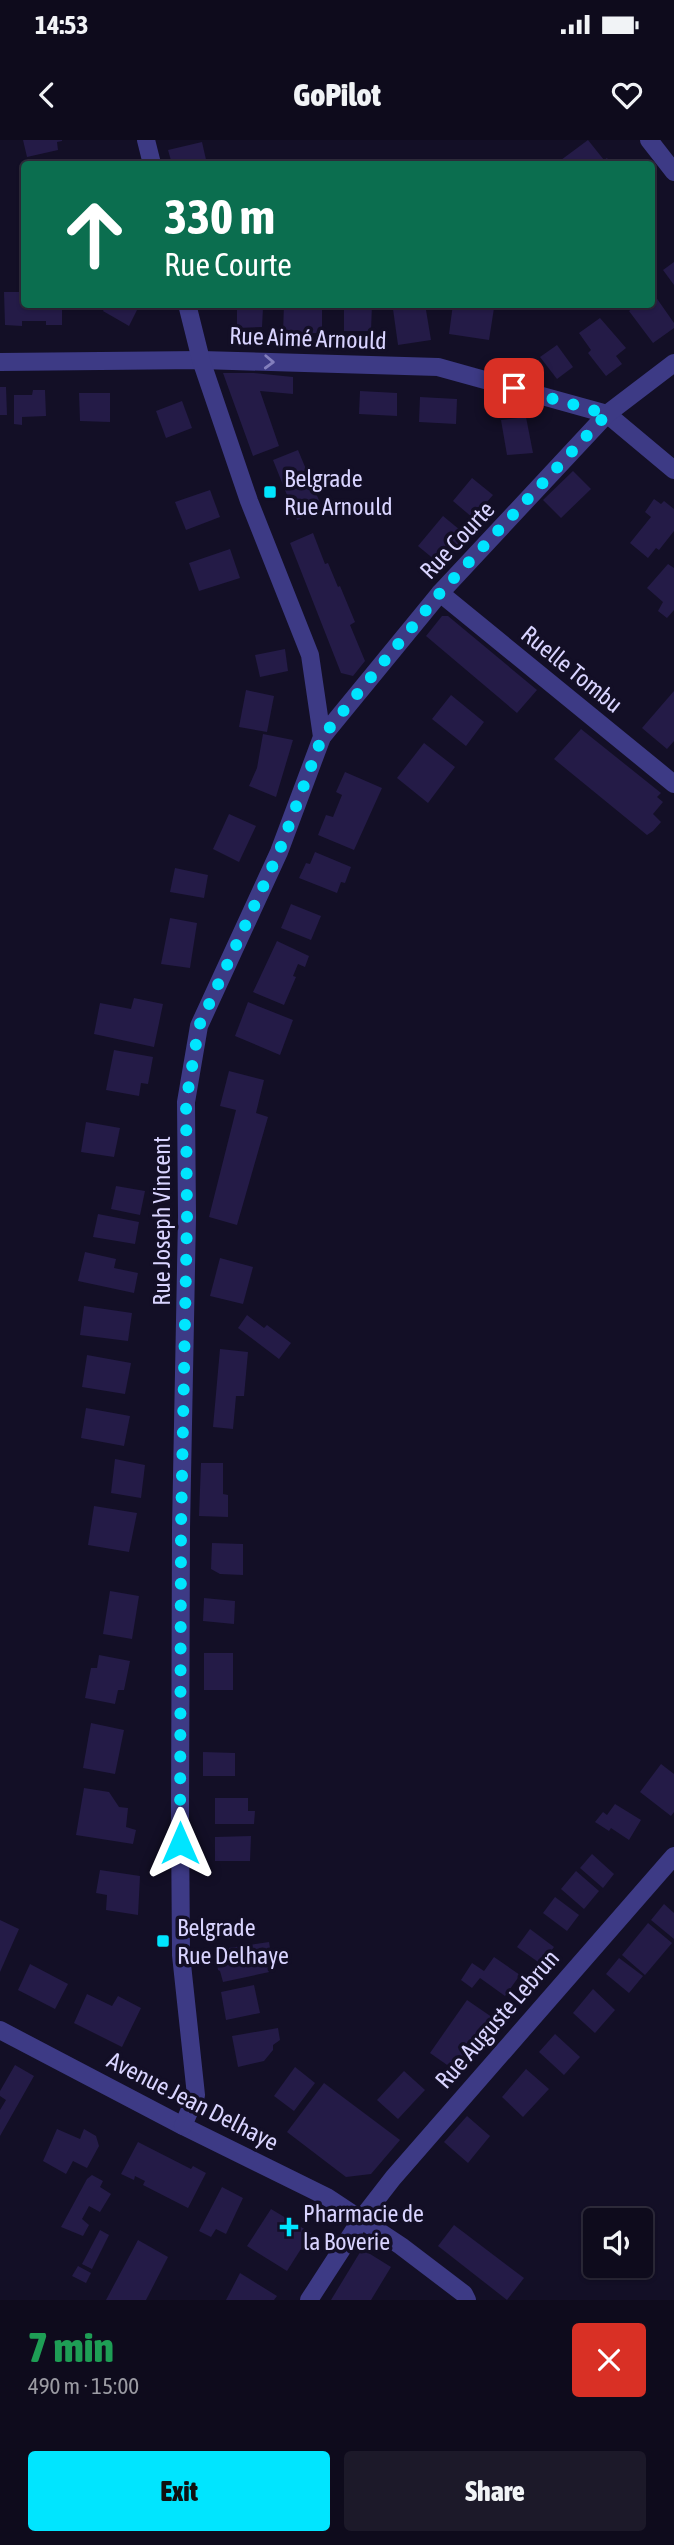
<!DOCTYPE html>
<html lang="en">
<head>
<meta charset="utf-8">
<style>
	body { margin:0; font-family:"Asap Condensed",sans-serif; background:#1c1929; color:#f1f3f6; height:100vh; display:flex; flex-direction:column; font-size:26px; white-space:nowrap }
	* { box-sizing:border-box; margin:0 }
	p { font-size:23px; color:#9b9ba3 }
	.icon { flex:none; width:38px; height:38px; fill:none; stroke:currentColor; stroke-width:2; stroke-linecap:round; stroke-linejoin:round }
	.map { position:relative; height:2160px; overflow:hidden }
	.sheet { display:flex; flex-direction:column; background:#0e0b1c; flex:1 }
	.sheet>* { flex:none }
	.top-card { position:absolute; left:21px; top:21px; width:634px; height:147px; border-radius:7px; box-shadow:0 2px 5px #0004,0 0 0 2px #2e2b3b; background:#0b6e4f; color:#fff; overflow:hidden }
	.controls { position:absolute; left:583px; top:2068px; display:grid; gap:14px }
	.controls a { display:grid; place-items:center; width:70px; height:70px; border-radius:7px; background:#0e0b1c; box-shadow:0 2px 5px #0004,0 0 0 2px #2e2b3b; font-size:35px }
	.pin { position:absolute; display:grid; place-items:center; width:60px; height:60px; color:#fff; margin:-30px; border-radius:14px; box-shadow:0 4px 10px #0006 }
	.me { position:absolute; width:77px; margin:-38px; rotate:0deg; stroke-linejoin:round; filter:drop-shadow(0 0 5px #0008) }
	.turn { display:flex; align-items:center; gap:24px; height:147px; padding:0 28px; font-size:32px }
	.turn .icon { width:91px; height:91px; stroke-width:2.5 }
	.turn b { display:block; font-size:49px; line-height:60px }
	.round { display:grid; place-items:center; flex:none; width:74px; height:74px; border-radius:7px; background:#1c1929 }
	.headline { display:flex; align-items:center; justify-content:space-between; height:119px; padding:0 28px }
	h1 { font-size:42px; font-weight:800; line-height:52px; color:#1e9e55 }
	.cta { display:flex; gap:14px; margin-top:auto; padding:14px 28px }
	.cta a { flex:1; height:80px; border-radius:7px; background:#00e5ff; color:#111; font-size:28px; font-weight:800; line-height:80px; text-align:center }
	.cta a+a { background:#1c1929; color:#f1f3f6 }
	.status { display:flex; justify-content:space-between; align-items:center; height:49px; padding:0 35px; background:#0e0b1c; direction:ltr }
	.status svg { height:19px; fill:currentColor }
	header { display:flex; justify-content:space-between; align-items:center; height:91px; padding:0 28px; background:#0e0b1c; font-size:32px; font-weight:800 }
	.map>svg:first-child { display:block }
	.building { fill:#241b47 }
	.lines { fill:none; stroke-linecap:round; stroke-linejoin:round }
	.street { stroke:#3d3a85; stroke-width:18 }
	.oneway { stroke:#837fbc }
	.route { stroke:#00e5ff; stroke-width:12; stroke-dasharray:0 21.6 }
	.poi-dot { fill:#00e5ff; stroke:#130f26; stroke-width:2.5 }
	.labels { text-anchor:middle; dominant-baseline:central; stroke-width:7; stroke-linejoin:round; paint-order:stroke }
	.street-label { font-size:24px; fill:#d9d4ff; stroke:#130f26 }
	.poi-label { font-size:24px; fill:#d9d4ff; stroke:#130f26; text-anchor:start }
</style>
</head>
<body>
<div class="status"><b>14:53</b><svg viewBox="0 0 49 12"><path d="M0 12V9h3v3zM5 12V6h3v6zM10 12V3h3v9zM15 12V0h3v12zM26 1h20v11H26zM47 4h2v5h-2z"/></svg></div>
<header><svg class="icon" aria-label="back" viewBox="0 0 24 24"><path d="M15 5l-7 7 7 7"/></svg>GoPilot<svg class="icon" aria-label="heart" viewBox="0 0 24 24"><path d="M12 20l-8-8c-3-5 5-10 8-4 3-6 11-1 8 4z"/></svg></header>
<div class="map">
<svg width="674" height="2160" viewBox="0 0 674 2160">
	<rect width="100%" height="100%" fill="#130f26"/>
	<g class="building">
		<path d="M23,0h39v1l-5,1 1,8 -31,7z"/>
		<path d="M588,0l16,20 3,-2 4,6h-46l-4,-4z"/>
		<path d="M202,2l5,22h-35l-4,-14z"/>
		<path d="M674,122v23l-11,-15z"/>
		<path d="M4,152h20v12h38v21h-16v-4h-24v5l-17,-1z"/>
		<path d="M653,153l21,30v5l-21,15 -24,-32 9,-7h13v-9z"/>
		<path d="M107,164h33l-11,22 -26,-15z"/>
		<path d="M223,164h45l-1,4h-4l-1,19 -25,1v-20h-14z"/>
		<path d="M284,164h38v29h-39z"/>
		<path d="M344,164h28l-1,27h-27z"/>
		<path d="M425,164l6,36 -33,5 -5,-36z"/>
		<path d="M453,164l38,2 3,2 -5,32 -40,-6z"/>
		<path d="M600,178l26,30 -10,8 6,8 -16,12 -18,-23 3,-3 -12,-17z"/>
		<path d="M557,205l16,22 -16,12 -17,-22z"/>
		<path d="M223,233h31l39,4v17l-33,-3 19,55 -26,10z"/>
		<path d="M0,247h6l1,28h-7z"/>
		<path d="M33,250h12l1,26 -24,1v8l-8,-1v-29h18z"/>
		<path d="M360,251l37,2v23l-38,-2z"/>
		<path d="M79,253h31v29l-30,-1z"/>
		<path d="M420,257l37,2 -1,25 -37,-2z"/>
		<path d="M182,261l10,27 -26,10 -10,-27z"/>
		<path d="M526,277l7,36 -26,2 -6,-35z"/>
		<path d="M298,310l25,60 -26,10 -24,-60z"/>
		<path d="M573,331l18,18 -30,29 -18,-18z"/>
		<path d="M472,338l21,17 -20,23 -20,-17z"/>
		<path d="M210,350l10,27 -34,13 -11,-28z"/>
		<path d="M654,359l7,5 3,-3 10,8v22l-15,19 -3,-2 -8,10 -18,-15 21,-26 -6,-5z"/>
		<path d="M443,376l23,19 -25,30 -23,-19z"/>
		<path d="M313,393l12,31 3,-1 10,24 2,-1 15,36 -5,3 15,36 -12,15 -12,-3 -51,-130z"/>
		<path d="M230,409l10,29 -41,13 -10,-28z"/>
		<path d="M668,424l6,4v42l-7,8 -9,-7 5,-9 -16,-14z"/>
		<path d="M442,476h6l89,74 -20,23 -91,-77z"/>
		<path d="M285,509l3,22 -28,6 -5,-22z"/>
		<path d="M246,550l28,6 -7,36 -28,-5z"/>
		<path d="M674,551v50l-7,8 -25,-21z"/>
		<path d="M451,555l33,27 -18,24 -34,-27z"/>
		<path d="M581,589l80,64 -4,4 6,5 -10,12 8,8 -8,9 -6,4 -93,-76z"/>
		<path d="M263,594l30,6 -17,57 -27,-11 8,-18z"/>
		<path d="M424,603l31,24 -27,36 -31,-25z"/>
		<path d="M345,632l37,16 -28,62 -36,-15 8,-20 7,2 9,-22 -6,-3z"/>
		<path d="M229,674l27,12 -17,36 -26,-13z"/>
		<path d="M315,712l36,15 -6,16 -4,-1 -4,11 -38,-15 7,-15 4,1z"/>
		<path d="M175,728l33,7 -4,23 -34,-6z"/>
		<path d="M291,764l30,12 -10,24 -30,-12z"/>
		<path d="M170,778l27,5 -7,45 -29,-4z"/>
		<path d="M277,801l32,15 -4,11 -7,-3 -5,12 3,1 -12,28 -31,-13z"/>
		<path d="M134,858l29,6 -9,43 -60,-13 6,-31 31,6z"/>
		<path d="M248,862l45,18 -13,35 -45,-19z"/>
		<path d="M114,910l39,7 -5,27 -7,-1 -2,13 -33,-6z"/>
		<path d="M229,931l35,9 -8,33 12,4 -31,108 -28,-8 27,-107 -16,-4z"/>
		<path d="M86,982l34,6 -6,29 -33,-5z"/>
		<path d="M116,1046l29,5 -5,24 -29,-6z"/>
		<path d="M98,1074l41,8 -4,22 -42,-7z"/>
		<path d="M85,1112l31,7 -2,9 24,5 -4,20 -56,-12z"/>
		<path d="M220,1118l33,9 -10,37 -33,-8z"/>
		<path d="M84,1166l48,7 -4,28 -48,-6z"/>
		<path d="M247,1175l17,13 3,-3 24,18 -12,16 -41,-31z"/>
		<path d="M220,1209l28,3 -4,44h-8l-3,33 -20,-2z"/>
		<path d="M87,1215l44,8 -6,31 -43,-7z"/>
		<path d="M86,1268l44,8 -6,30 -43,-8z"/>
		<path d="M115,1319l30,6 -4,33 -30,-5z"/>
		<path d="M201,1323h22v31l5,1v22l-29,-1z"/>
		<path d="M94,1366l43,7 -8,39 -41,-7z"/>
		<path d="M212,1403l31,1v31l-23,-1 -9,-5z"/>
		<path d="M110,1451l29,5 -7,43 -29,-5z"/>
		<path d="M204,1458l31,3 -1,23 -31,-3z"/>
		<rect x="204" y="1513" width="29" height="37"/>
		<path d="M99,1515l31,6 -6,29h-6l-3,14 -30,-6 6,-30h6z"/>
		<path d="M91,1583l33,7 -9,44 -32,-6z"/>
		<path d="M203,1612l32,1v23h-32z"/>
		<path d="M661,1624l13,10v38l-3,4 -31,-24z"/>
		<path d="M84,1648l25,4 10,15 9,1 -2,19 10,3 -3,14 -57,-9z"/>
		<path d="M215,1658h33v13h7l-1,13h-39z"/>
		<path d="M615,1664l26,16 -12,20 -18,-12 -2,3 -14,-9 8,-10 4,3z"/>
		<path d="M251,1696l-1,25h-35v-24z"/>
		<path d="M592,1714l22,20 -11,14 -23,-20z"/>
		<path d="M100,1730l40,6 -2,39 -32,-5 1,-15 -11,-2z"/>
		<path d="M576,1731l23,20 -15,18 -23,-20z"/>
		<path d="M555,1757l24,18 -12,16 -24,-18z"/>
		<path d="M664,1764l10,9v26l-23,-19z"/>
		<path d="M0,1780l19,9 -19,43z"/>
		<path d="M648,1783l24,20 -27,32 -23,-20z"/>
		<path d="M530,1789l24,18 -13,17 -24,-17z"/>
		<path d="M269,1802l5,29 -51,11 -3,-11 -2,-1 -3,-20z"/>
		<path d="M494,1817l26,18 -15,21 -25,-18 -8,10 -11,-8 11,-17 12,8z"/>
		<path d="M619,1818l24,18 -14,17 -23,-19z"/>
		<path d="M30,1824l38,20 -13,25 -37,-19z"/>
		<path d="M254,1845l6,28 -34,7 -5,-28z"/>
		<path d="M593,1849l22,21 -20,23 -22,-20z"/>
		<path d="M87,1854l25,12 6,-10 23,12 -19,39 -48,-24z"/>
		<path d="M467,1860l32,22 -39,52 -30,-21z"/>
		<path d="M278,1888l2,12 -7,5v5l-9,11 -26,6 -6,-31z"/>
		<path d="M555,1894l25,23 -16,18 -25,-23z"/>
		<path d="M15,1925l19,11 -34,60v-26l6,-10 -6,-4v-5z"/>
		<path d="M295,1927l20,16 -21,28 -20,-15z"/>
		<path d="M526,1929l23,20 -26,28 -21,-20z"/>
		<path d="M404,1931l21,19 -27,29 -21,-19z"/>
		<path d="M324,1943l76,57 -29,34 -25,3 -59,-45z"/>
		<path d="M467,1976l23,20 -22,27 -24,-21z"/>
		<path d="M57,1989l23,10 4,-10 12,7 3,10 -12,22 -14,-7 -7,13 -23,-13z"/>
		<path d="M138,2002l53,27 2,-3 13,7 -18,35 -45,-23 2,-4 -10,-5 -1,4 -13,-6z"/>
		<path d="M92,2035l11,6 -3,6 11,7 -11,18 -11,-6 -7,13 7,6 -6,11 -22,-9 26,-48z"/>
		<path d="M222,2047l21,11 -17,36 -10,-5 -5,8 -12,-6z"/>
		<path d="M271,2069l40,24 -24,38 -40,-25z"/>
		<path d="M454,2085l70,53 -17,22 -69,-54z"/>
		<path d="M100,2090l9,5 -17,34 -10,-5z"/>
		<path d="M138,2100l30,17 -22,43h-40z"/>
		<path d="M362,2109l29,18 -20,33h-40z"/>
		<path d="M78,2126l13,7 -5,10 -14,-7z"/>
		<path d="M240,2133l37,23 -3,4h-48z"/>
	</g>
	<g class="lines">
		<g class="street">
			<path d="M146,0l6,24"/>
			<path d="M649,0l25,32"/>
			<path d="M0,222l201,-2 237,7 169,47 67,56"/>
			<path d="M440,453l234,191"/>
			<path d="M322,597l118,-144 167,-179 67,-51"/>
			<path d="M0,1890l183,96 144,71 74,49 63,48 3,6"/>
			<path d="M183,1986l13,-31 -15,-140 -1,-135 1,-292 6,-311 -1,-115 13,-76 80,-174 43,-115 -12,-82 -61,-154 -48,-141 -14,-56"/>
			<path d="M309,2160l53,-82 31,-40 281,-322"/>
		</g>
	</g>
	<defs><path id="oneway-chevron" d="M-2-3.5L2.5 0L-2 3.5" fill="none" stroke-width="1.6" stroke-linecap="round" stroke-linejoin="round" transform="scale(1.75)"/></defs>
	<use class="oneway" href="#oneway-chevron" transform="translate(269 222) rotate(2)"/>
	<g class="lines">
		<path class="route" d="M180,1703l1,-315 6,-311 -1,-115 13,-76 80,-174 43,-115 118,-144 167,-179 -93,-26"/>
	</g>
	<g class="poi-dot">
		<rect x="263" y="345" width="14" height="14" rx="3.5"/>
		<rect x="156" y="1794" width="14" height="14" rx="3.5"/>
		<path d="M285.5 2076.5h7v7h7v7h-7v7h-7v-7h-7v-7h7z"/>
	</g>
	<g class="labels">
		<g class="street-label">
			<text transform="translate(308 198) rotate(2)">Rue Aimé Arnould</text>
			<text transform="translate(457 400) rotate(-47)">Rue Courte</text>
			<text transform="translate(572 529) rotate(39)">Ruelle Tombu</text>
			<text transform="translate(161 1081) rotate(-90)">Rue Joseph Vincent</text>
			<text transform="translate(497 1879) rotate(-49)">Rue Auguste Lebrun</text>
			<text transform="translate(193 1961) rotate(27)">Avenue Jean Delhaye</text>
		</g>
		<g class="poi-label">
			<text x="284" y="338">Belgrade<tspan x="284" dy="28">Rue Arnould</tspan></text>
			<text x="177" y="1787">Belgrade<tspan x="177" dy="28">Rue Delhaye</tspan></text>
			<text x="303" y="2073">Pharmacie de<tspan x="303" dy="28">la Boverie</tspan></text>
		</g>
	</g>
</svg>
<div class="controls">
<a><svg class="icon" aria-label="sound" viewBox="0 0 24 24"><path d="M4 9h4l5-4v14l-5-4H4zM17 9q2 3 0 6"/></svg></a>
</div>
<div class="pin" style="left:514px;top:248px;background:#d93025"><svg class="icon" aria-label="arrive" viewBox="0 0 24 24"><path d="M6 21V4h12l-3 4 3 4H6"/></svg></div>
<svg class="me" style="left:180px;top:1703px" viewBox="-20 -20 40 40"><path d="M0-17L14 15 0 8-14 15z" fill="#00e5ff" stroke="#fff" stroke-width="4"/></svg>
<div class="top-card">
<div class="turn"><svg class="icon" aria-label="ahead" viewBox="0 0 24 24"><path d="M12 20V5M6 11l6-6 6 6"/></svg><div><b>330 m</b>Rue Courte</div></div>
</div>
</div>
<section class="sheet">
<div class="headline"><div><h1>7 min</h1><p>490 m · 15:00</p></div><a class="round" style="background:#d93025;color:#fff"><svg class="icon" aria-label="close" viewBox="0 0 24 24"><path d="M6 6l12 12M18 6L6 18"/></svg></a></div>
<div class="cta"><a>Exit</a><a>Share</a></div>
</section>
</body>
</html>
